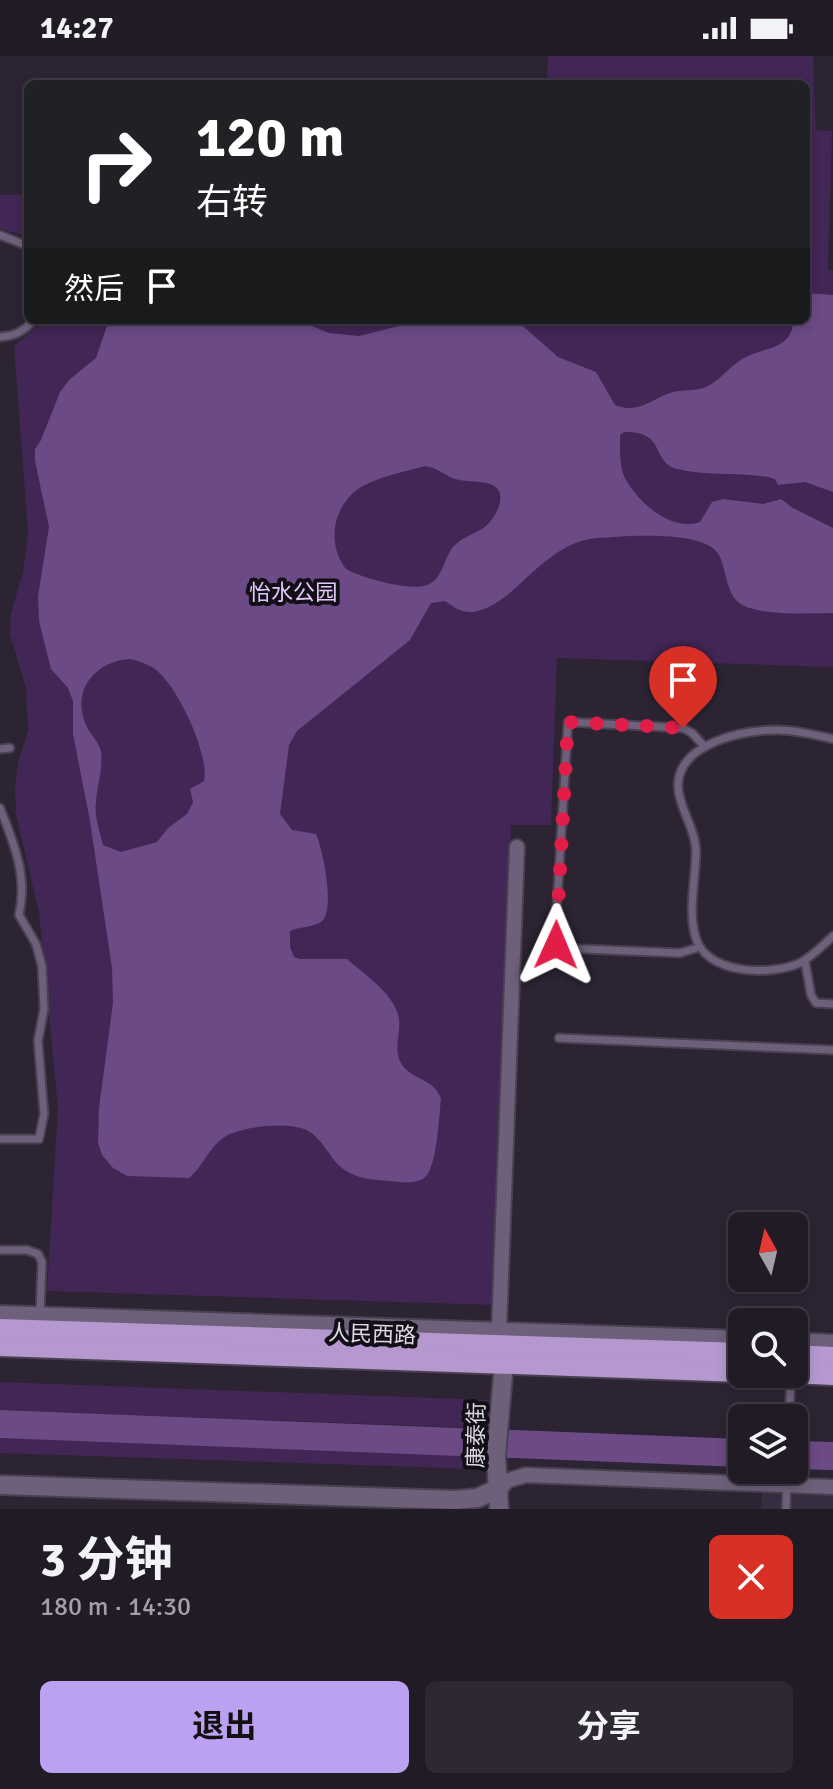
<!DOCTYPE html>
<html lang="zh">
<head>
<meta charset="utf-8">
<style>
	body { margin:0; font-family:Signika,"Noto Sans SC",sans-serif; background:#2d2832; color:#f1f3f6; height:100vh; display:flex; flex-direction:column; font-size:30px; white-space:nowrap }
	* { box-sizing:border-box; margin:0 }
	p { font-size:26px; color:#a2a1a7 }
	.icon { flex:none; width:44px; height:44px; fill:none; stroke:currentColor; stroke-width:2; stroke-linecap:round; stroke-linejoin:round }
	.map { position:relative; height:1453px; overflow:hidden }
	.side { display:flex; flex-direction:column; background:#211b26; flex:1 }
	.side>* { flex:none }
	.banner { position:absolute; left:24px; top:24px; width:786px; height:244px; border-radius:12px; box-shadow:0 4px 12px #0003,0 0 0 2px #3e3943; background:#202124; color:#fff; overflow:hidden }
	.needle { width:52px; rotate:352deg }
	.tools { position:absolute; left:728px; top:1156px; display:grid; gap:16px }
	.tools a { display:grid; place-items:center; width:80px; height:80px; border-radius:12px; background:#211b26; box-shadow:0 4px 12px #0003,0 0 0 2px #3e3943; font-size:40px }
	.pin { position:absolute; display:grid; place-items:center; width:68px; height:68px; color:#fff; margin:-82px -34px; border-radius:50% 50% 50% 0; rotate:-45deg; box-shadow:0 0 8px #0007 }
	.pin .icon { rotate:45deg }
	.me { position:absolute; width:88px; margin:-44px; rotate:1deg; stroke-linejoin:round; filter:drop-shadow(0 0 6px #0008) }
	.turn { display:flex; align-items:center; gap:28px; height:168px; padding:0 40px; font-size:36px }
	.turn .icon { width:104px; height:104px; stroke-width:2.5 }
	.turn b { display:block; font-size:56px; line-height:68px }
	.then { display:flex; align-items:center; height:76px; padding:0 40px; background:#0003; gap:16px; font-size:30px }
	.round { display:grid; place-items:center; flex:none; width:84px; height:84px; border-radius:12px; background:#2d2832 }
	.headline { display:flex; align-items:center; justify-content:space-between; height:136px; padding:0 40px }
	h1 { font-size:48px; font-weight:700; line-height:60px }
	.cta { display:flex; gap:16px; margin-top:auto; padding:16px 40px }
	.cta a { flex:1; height:92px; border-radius:12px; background:#bca0f2; color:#111; font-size:32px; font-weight:700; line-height:92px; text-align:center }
	.cta a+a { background:#2d2832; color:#f1f3f6 }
	.status { display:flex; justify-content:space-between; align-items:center; height:56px; padding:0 40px; background:#211b26; direction:ltr }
	.status svg { height:22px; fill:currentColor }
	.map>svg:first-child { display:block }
	.built { fill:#362d40 }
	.green { fill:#422656 }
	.water { fill:#6b4a85; fill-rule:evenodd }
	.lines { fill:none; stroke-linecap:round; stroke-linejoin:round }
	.service-casing { stroke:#48414f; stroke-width:11 }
	.minor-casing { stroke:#48414f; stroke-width:18 }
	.tertiary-casing { stroke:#48414f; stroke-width:22 }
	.primary-casing { stroke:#48414f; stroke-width:24 }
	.service { stroke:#6e607b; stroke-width:7 }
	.minor { stroke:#6e607b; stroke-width:14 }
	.tertiary { stroke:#6e607b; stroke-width:18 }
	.primary { stroke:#b598cf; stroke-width:20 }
	.route { stroke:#e11d48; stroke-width:14; stroke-dasharray:0 25.2 }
	.labels { text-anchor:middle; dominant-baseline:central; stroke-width:8; stroke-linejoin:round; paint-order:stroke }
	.park-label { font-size:22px; fill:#e3c7fc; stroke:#130f16 }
	.street-label { font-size:22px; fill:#ded9e3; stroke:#130f16 }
</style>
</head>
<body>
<div class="status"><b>14:27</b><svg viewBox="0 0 49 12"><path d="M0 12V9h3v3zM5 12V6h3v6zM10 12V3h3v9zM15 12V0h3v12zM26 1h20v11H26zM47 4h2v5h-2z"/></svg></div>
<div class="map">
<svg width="833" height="1453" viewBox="0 0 833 1453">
	<rect width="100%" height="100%" fill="#2c2433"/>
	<path class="built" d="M762,1435l71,4v14h-72z"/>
	<g class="green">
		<path d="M548,0h265l3,74 16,1 -4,139 5,1v396l-276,-9 -6,167h-40l-16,480 -448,-14 11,-183 -19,-196 -23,-97 -1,-30 3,-22 10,-33 -2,-42 -16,-54 1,-21 12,-40 5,-41 -14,-186 27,-22 1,-4h764v-236h-259z"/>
		<path d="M0,139h28l-1,41 -27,-7z"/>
		<path d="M0,1326l488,18 -11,28 -477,-18z"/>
		<path d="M0,1382l472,17 12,6v5l-7,3 -477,-16z"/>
	</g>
	<g class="water">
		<path d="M806,237l27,2v197l-28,-10 -27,3 -3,-6 -7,-2c-30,-5 -62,-1 -91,-8 -27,-8 -10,-38 -53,-37l-4,3c0,13 -1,31 5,43 13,25 47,54 75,44l12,-20 11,-3 40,5 18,-5 12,9 40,20v85c-22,0 -80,4 -96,-12 -11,-11 -11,-32 -18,-46 -13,-26 -96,-19 -122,-17 -56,5 -81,68 -124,74 -12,1 -19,-5 -28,-11l-14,2 -21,37 -113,91 -8,14 -9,69 12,16 24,4c7,16 20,77 5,88 -8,5 -22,5 -31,9v16l4,10 6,2h47c18,16 48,35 52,60 2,15 -6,30 2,44 9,17 34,15 40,36 -2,17 -4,68 -16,78 -9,8 -25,5 -36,4 -16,-1 -33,-2 -47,-13 -13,-10 -20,-32 -38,-39 -20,-7 -54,-3 -74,5 -20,9 -25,31 -41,44l-62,-2 -14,-8 -11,-13 -4,-12 1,-35 14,-105 -1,-35 -22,-147 -17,-87v-33l-5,-13 -17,-19 -12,-48 -1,-25 11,-69 -14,-66v-12l6,-9 19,-48 9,-12 27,-22 13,-38h188l32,13 30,3 64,-16h93l42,37 38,15 19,33c24,10 37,-7 58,-13 12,-3 25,0 37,-7 12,-7 21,-20 34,-27 20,-11 49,-8 49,-38h13zM425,410c12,2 17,7 27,12 15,7 53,-3 48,24 -1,7 -7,17 -12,22 -10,10 -26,12 -36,24 -9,13 -10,34 -28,38 -17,4 -63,-8 -78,-17 -19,-25 -14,-61 12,-80 18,-12 46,-17 67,-23zM129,603c7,1 16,4 23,8 24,14 58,88 52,114l-14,8 3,13 -6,12 -19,14 -11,14 -36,10 -18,-7c-3,-13 -9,-29 -7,-43 1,-17 7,-32 5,-50 -2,-11 -11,-17 -15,-27 -15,-35 9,-63 43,-66z"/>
		<path d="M0,1354l742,29v28l-742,-29z"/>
		<path d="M794,1385l39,1v28l-39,-1z"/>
	</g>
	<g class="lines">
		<defs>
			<g id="service">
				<path d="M0,179l28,11"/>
				<path d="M0,281c15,-1 24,-6 34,-17"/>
				<path d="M833,683c-18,-4 -36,-9 -54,-9 -34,-1 -101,13 -101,56 1,23 17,41 18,64 0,28 -8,58 -1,85 9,40 75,41 105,28 12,-6 23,-18 33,-27"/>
				<path d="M0,693l10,-1"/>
				<path d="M0,752c14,35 28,69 19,107l17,29 6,22 2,43 -6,32 6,73 -5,25h-39"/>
				<path d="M700,891l-20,6 -122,-5 -3,-11 13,-215 115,6 9,5 13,14"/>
				<path d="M805,905l6,34 5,8 17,1"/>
				<path d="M559,982l274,12"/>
				<path d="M0,1194h27l11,4 4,8 -2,52"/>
				<path d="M789,1362l2,-42"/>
				<path d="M786,1453l1,-39"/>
			</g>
			<g id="minor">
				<path d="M0,1257l742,25"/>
				<path d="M499,1273l18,-482"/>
				<path d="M794,1284l39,2"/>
				<path d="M500,1431l9,-7 17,-5 307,12"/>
			</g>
			<g id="tertiary">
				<path d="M0,1429l455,15 23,-2 22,-11"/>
				<path d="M499,1453l-3,-53 8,-93"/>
			</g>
			<g id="primary">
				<path d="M0,1273l742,24"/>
				<path d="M0,1290l742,26"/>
				<path d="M794,1299l39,2"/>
				<path d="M794,1317l39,2"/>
			</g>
		</defs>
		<use href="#service" class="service-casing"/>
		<use href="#minor" class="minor-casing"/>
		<use href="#tertiary" class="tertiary-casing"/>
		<use href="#primary" class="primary-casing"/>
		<use href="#service" class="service"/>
		<use href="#minor" class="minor"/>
		<use href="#tertiary" class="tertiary"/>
		<use href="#primary" class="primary"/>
	</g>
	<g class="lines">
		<path class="route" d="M556,889l12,-223 115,6"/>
	</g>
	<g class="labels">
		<g class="park-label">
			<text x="293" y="536">怡水公园</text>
		</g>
		<g class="street-label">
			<text transform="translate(372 1278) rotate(2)">人民西路</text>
			<text transform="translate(476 1379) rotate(-89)">康泰街</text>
		</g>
	</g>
</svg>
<div class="tools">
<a><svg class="needle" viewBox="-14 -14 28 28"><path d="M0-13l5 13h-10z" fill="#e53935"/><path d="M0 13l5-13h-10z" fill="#a2a1a7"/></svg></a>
<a><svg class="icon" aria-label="search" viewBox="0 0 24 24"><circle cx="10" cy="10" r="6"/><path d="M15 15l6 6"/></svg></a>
<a><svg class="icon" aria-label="layers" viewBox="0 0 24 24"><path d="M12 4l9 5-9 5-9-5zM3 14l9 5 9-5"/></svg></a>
</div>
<div class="pin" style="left:683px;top:672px;background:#d93025"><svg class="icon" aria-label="arrive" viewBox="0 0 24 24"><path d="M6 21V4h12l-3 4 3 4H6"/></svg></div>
<svg class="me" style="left:556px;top:889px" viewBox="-20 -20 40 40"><path d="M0-17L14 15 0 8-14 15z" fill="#e11d48" stroke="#fff" stroke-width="4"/></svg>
<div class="banner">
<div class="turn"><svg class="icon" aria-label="right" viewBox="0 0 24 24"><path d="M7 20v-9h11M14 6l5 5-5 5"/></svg><div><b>120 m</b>右转</div></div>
<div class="then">然后<svg class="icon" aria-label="arrive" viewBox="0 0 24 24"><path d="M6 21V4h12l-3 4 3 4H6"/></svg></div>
</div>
</div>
<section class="side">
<div class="headline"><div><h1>3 分钟</h1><p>180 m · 14:30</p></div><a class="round" style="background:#d93025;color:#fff"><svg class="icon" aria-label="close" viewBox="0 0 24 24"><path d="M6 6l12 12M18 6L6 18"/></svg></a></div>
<div class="cta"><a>退出</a><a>分享</a></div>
</section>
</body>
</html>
